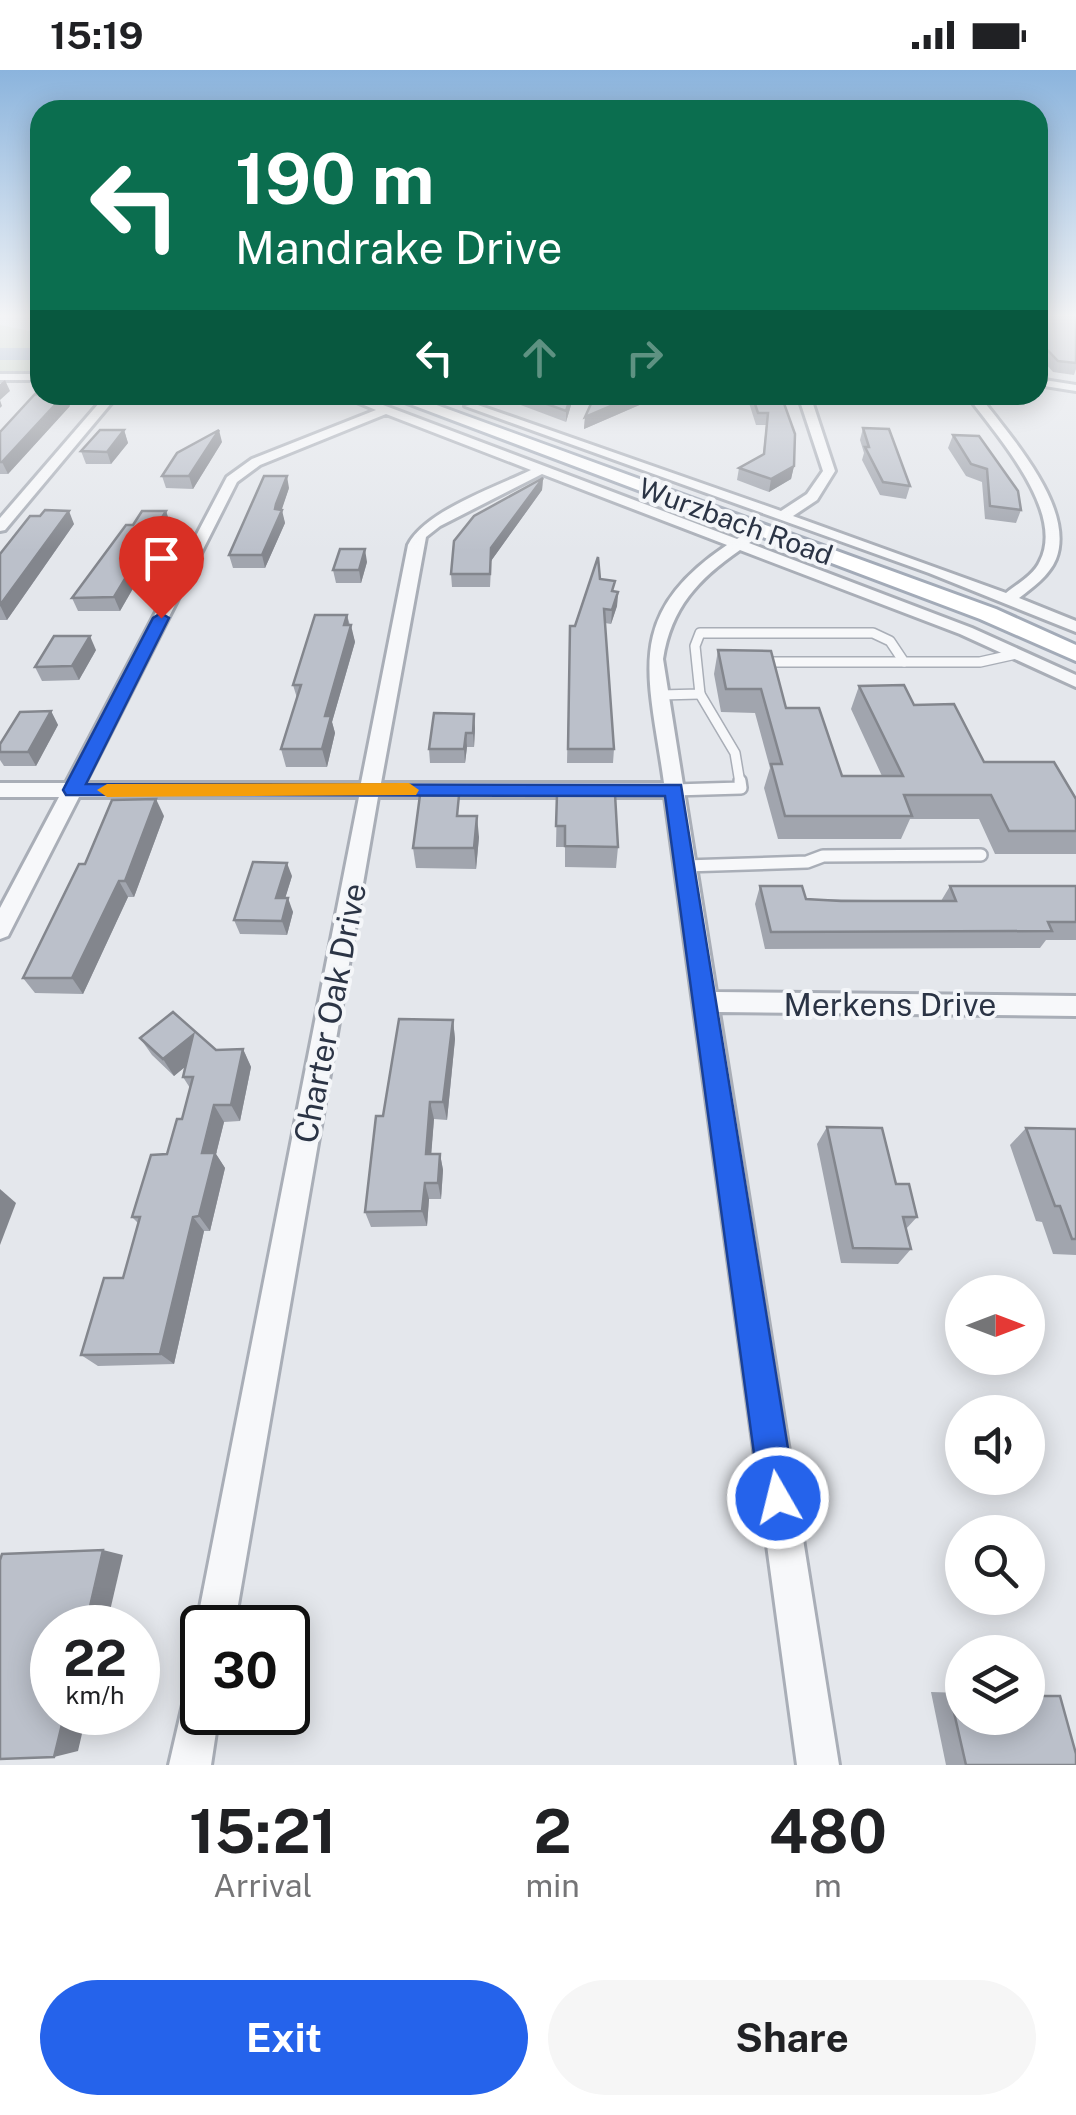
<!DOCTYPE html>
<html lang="en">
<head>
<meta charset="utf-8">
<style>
	body { margin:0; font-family:"Public Sans",sans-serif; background:#f6f6f6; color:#202124; height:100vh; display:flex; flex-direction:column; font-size:38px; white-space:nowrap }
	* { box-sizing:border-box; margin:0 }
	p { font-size:32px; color:#757577 }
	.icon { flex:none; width:55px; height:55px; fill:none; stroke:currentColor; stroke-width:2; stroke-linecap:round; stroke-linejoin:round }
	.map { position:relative; height:1695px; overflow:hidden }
	.panel { display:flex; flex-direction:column; background:#fff; flex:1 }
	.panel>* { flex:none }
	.banner { position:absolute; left:30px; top:30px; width:1018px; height:305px; border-radius:30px; box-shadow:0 5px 25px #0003; background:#0b6e4f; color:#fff; overflow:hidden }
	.needle { width:65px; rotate:90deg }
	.buttons { position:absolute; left:945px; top:1205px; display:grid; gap:20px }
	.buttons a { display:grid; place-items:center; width:100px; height:100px; border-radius:50%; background:#fff; box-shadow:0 5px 25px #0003; font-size:50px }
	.speed { position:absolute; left:30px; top:1535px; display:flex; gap:20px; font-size:50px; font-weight:700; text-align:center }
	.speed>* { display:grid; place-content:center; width:130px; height:130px; border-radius:50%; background:#fff; box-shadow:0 5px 25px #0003; line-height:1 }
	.speed small { font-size:25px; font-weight:400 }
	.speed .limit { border:5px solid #111; border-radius:15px; background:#fff; color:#111 }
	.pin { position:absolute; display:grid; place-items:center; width:85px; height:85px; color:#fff; margin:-102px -42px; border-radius:50% 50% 50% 0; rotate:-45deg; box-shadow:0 0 10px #0007 }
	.pin .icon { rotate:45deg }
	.me { position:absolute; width:110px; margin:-55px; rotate:352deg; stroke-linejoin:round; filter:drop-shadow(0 0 8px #0008) }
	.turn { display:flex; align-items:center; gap:35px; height:210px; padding:0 40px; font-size:45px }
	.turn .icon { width:130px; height:130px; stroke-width:2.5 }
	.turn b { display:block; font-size:70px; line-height:85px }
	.lanes { display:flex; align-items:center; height:95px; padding:0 40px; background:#0003; justify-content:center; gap:50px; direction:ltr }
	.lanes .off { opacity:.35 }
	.eta { display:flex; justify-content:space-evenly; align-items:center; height:170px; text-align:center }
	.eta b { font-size:60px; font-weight:700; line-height:70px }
	.button { display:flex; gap:20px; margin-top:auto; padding:20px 40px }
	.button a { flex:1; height:115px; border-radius:60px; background:#2563eb; color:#fff; font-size:40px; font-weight:700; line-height:115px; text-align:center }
	.button a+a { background:#f6f6f6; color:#202124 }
	.status { display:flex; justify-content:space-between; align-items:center; height:70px; padding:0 50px; background:#fff; direction:ltr }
	.status svg { height:28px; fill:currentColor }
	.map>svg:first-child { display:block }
	.green { fill:#c9d6c5 }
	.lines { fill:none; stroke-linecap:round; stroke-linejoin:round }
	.river { fill:#9fb4cc; fill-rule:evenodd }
	.service-far1-casing { stroke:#a9aeb7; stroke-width:12 }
	.service-casing { stroke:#a9aeb7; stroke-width:16 }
	.minor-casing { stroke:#a9aeb7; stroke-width:6 }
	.primary-casing { stroke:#a3abb8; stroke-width:6 }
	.service-far1 { stroke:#f7f8fa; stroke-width:9 }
	.service { stroke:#f7f8fa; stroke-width:11 }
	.minor { fill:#f7f8fa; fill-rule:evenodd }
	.primary { fill:#fff; fill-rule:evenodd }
	.wall { fill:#a1a5ae }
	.shaded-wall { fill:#83868d }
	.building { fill:#bbc0ca; stroke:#83868d; stroke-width:2.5 }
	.route { fill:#2563eb; stroke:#184099; stroke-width:2.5 }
	.slow { fill:#f59e0b }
	.labels { text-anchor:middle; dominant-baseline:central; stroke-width:8; stroke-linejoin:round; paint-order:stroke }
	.far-street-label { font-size:28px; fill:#2b3445; stroke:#f4f6f9 }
	.street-label { font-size:32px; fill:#2b3445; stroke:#f4f6f9 }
</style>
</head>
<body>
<div class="status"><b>15:19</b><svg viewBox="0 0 49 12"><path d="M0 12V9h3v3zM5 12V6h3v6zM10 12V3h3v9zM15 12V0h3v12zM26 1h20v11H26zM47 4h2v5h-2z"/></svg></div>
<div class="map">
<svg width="1076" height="1695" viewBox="0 0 1076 1695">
	<rect width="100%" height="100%" fill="#e4e7ec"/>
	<path class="green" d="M0,255l40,8v41h-40z"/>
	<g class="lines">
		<rect class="river" x="0" y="278" width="40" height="12"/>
		<defs>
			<g id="service-far1">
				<path d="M763,592h141"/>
				<path d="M700,624l35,59 5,30"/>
				<path d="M660,625l40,-1 -5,-48 5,-13h173l17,8 14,21h76l36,-8"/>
			</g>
			<g id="service">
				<path d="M674,720l67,-2 -1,-7"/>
				<path d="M685,796l122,-4 16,-6 158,-1"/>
			</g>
			<g id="minor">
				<rect x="0" y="304" width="40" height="6"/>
				<path d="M1038,309l38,6v6l-38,-6z"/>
				<path d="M106,325h12l-113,135 -5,1v-13z"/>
				<path d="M340,325h16l35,13 346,131 18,-12h10v6l-16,10 223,85 104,47v12l-116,-53 -220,-84c-42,29 -69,58 -77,109l53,333 360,4v20l-357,-4 120,753h-42l-132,-968h-287l-144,831h-32v14l-6,-14 163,-831h-280l-71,139 -8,3v-31l59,-111h-59v-14h66l161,-306 25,-18 124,-49zM386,344l145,56c-35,17 -106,41 -123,75l-47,238h-276l152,-301 23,-17zM542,404l185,71c-105,71 -78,130 -63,238h-283l45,-246 14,-11z"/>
				<path d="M798,325h12l25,76 -18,29 -24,16 213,77c11,-9 28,-18 34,-32 26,-50 -45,-127 -73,-166h12c29,39 97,112 77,164 -7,17 -24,29 -37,39l57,23v11l-147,-59 -464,-167 10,-2 306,107 26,-17 16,-23z"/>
				<path d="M202,1607v35h17l-8,53h-42l19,-82z"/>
			</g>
			<path id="primary" d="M386,325h23l587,214 80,36v16l-96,-42z"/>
		</defs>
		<use href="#service-far1" class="service-far1-casing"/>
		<use href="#service" class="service-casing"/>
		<use href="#minor" class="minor-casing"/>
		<use href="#primary" class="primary-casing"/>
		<use href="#service-far1" class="service-far1"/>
		<use href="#service" class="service"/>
		<use href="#minor" class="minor"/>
		<use href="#primary" class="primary"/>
	</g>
	<g class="wall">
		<path d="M1038,244h38v55l-2,6 -21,-3 -15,-17z"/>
		<path d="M494,325h80l-8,27z"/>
		<path d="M595,325h186l13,71 -3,13 -22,13 -32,-12 2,-12 24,-13 3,-30h-10l-7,-22 -98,-3 -67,29 1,-12z"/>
		<path d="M70,336l-62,68h-8v-42z"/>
		<path d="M863,358l47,58 -4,13 -26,-4 -18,-35 2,-7 -4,-13z"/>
		<path d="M124,360l4,13 -17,21h-25l-5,-13z"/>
		<path d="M953,365l26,1 42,74 -5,13 -31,-4 -3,-37 -16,-6 -18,-28z"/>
		<path d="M222,372l-29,47 -27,-1 -4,-12z"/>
		<path d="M543,408l-1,12 -51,71 -1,26h-38l-1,-13z"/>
		<path d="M289,418l-8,22 4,13 -20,45h-32l-4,-13z"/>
		<path d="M166,441l4,13 -50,87h-42l-6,-13 61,-73z"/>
		<path d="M40,446l34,8 -67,96h-7v-66z"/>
		<path d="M367,492l-6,21h-25l-3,-13z"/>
		<path d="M600,509l15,13h3l-1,14 -6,18 -6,-1 9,126 -1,14h-46l3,-137h5z"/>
		<path d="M347,545l8,27 -23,80 3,11 -8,34h-41l-5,-18 16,-51 -4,-13z"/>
		<path d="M96,580l-17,30 -37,1 -7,-14z"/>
		<path d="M718,580l68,58 56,68h40l-31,-67 8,-23 55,19 70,57 92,37v55h-81l-16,-35h-69l-9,20h-123l-14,-51 6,-20 -15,-55 -34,-1 -7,-38z"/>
		<path d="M51,641l7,14 -22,41h-32l-4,-6v-16z"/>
		<path d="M475,658l-1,19h-7l-2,16h-35l-1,-14z"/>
		<path d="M557,724l61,53 -2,21 -51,-1v-20h-9z"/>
		<path d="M164,746l-30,81h-6l-45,97 -48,-1 -12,-15 62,-114z"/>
		<path d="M461,746l18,21 -3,32 -60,-1 -3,-20z"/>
		<path d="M292,806l-7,22 8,14 -6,23 -47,-1 -6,-14z"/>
		<path d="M760,816l46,13 135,2 9,-15h126v54h-30l-6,8 -275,1 -10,-45z"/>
		<path d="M453,950l2,19 -8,81 -13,-1 -3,35h9l3,16 -2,29h-12l-2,27 -56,1 -6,-15 18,-96z"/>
		<path d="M140,968l76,12 27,-1 8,18 -11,54 -16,1 -8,32 9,14 -15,63h-6l-30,133 -76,2 -17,-11 42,-77 15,-55 -6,-6 35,-63 15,-35 8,-31 -7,-11 3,-11 -12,10 -22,-21z"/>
		<path d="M827,1057l90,90 -11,12 5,20 -13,15 -57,-1 -24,-119z"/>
		<path d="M1026,1058l50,1v126l-23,-1 -11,-32 -6,-1 -26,-76z"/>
		<path d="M931,1622l31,1v25h66v-24l32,2 16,69h-130z"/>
	</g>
	<g class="shaded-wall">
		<path d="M5,310l5,11 -10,9 2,6 -2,2v-24z"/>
		<path d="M64,325h2l4,11 -62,68 -6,-12z"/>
		<path d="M571,325h3l-8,27v-11z"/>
		<path d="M637,325h14v5l-67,29 1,-12z"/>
		<path d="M124,360l4,13 -17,21 -4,-12z"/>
		<path d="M219,360l3,12 -29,47 -4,-13z"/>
		<path d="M794,396l-3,13 -22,13 2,-13z"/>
		<path d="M287,406l2,12 -10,30 3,-8 3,13 -20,45 -3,-13 13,-46 1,-5z"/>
		<path d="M543,408l-1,12 -51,71 -1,26 1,-39z"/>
		<path d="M69,441l5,13 -67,96 -7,-15z"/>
		<path d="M166,441l4,13 -50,87 -6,-14z"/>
		<path d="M365,479l2,13 -6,21 -2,-13z"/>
		<path d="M618,522l-1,14 -6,18 1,-14z"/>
		<path d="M347,545l3,16 1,-6 4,17 -23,80 3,11 -8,34 -5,-18 3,-33z"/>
		<path d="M90,566l6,14 -17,30 -7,-14z"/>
		<path d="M51,641l7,14 -22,41 -8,-14z"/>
		<path d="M474,644l1,14 -1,19 -1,-14z"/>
		<path d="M466,663l1,14 -2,16 -1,-14z"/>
		<path d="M156,729l8,17 -30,81 -9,-16z"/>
		<path d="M477,746l2,21 -3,32 -2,-21z"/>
		<path d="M287,793l5,13 -11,36 -5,-14z"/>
		<path d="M119,811l9,16 -45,97 -11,-16z"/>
		<path d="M288,828l5,14 -6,23 -5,-14z"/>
		<path d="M453,950l2,19 -8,81 -4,-18z"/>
		<path d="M193,965l10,17 -29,24 -11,-17z"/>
		<path d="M243,979l8,18 -11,54 -9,-16z"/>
		<path d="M430,1032l4,17 -4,51 -4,-16z"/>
		<path d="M214,1035l10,17 -8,32 9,14 -15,63 -11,-15 3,-63z"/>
		<path d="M440,1084l3,16 -2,29 -3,-16z"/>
		<path d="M425,1113l4,16 -2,27 -5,-15z"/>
		<path d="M0,1119l16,14 -16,42z"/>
		<path d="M193,1147l11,14 -30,133 -14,-10z"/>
		<path d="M103,1480l20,5 -17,73h-21z"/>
		<path d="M65,1642h22l-9,39 -24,6z"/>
	</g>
	<g class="building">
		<path d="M1038,244h38v49l-18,-2 -20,-21z"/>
		<path d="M35,324l29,1 -62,67h-2v-30z"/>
		<path d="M522,325h49l-5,16z"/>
		<path d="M595,325h42l-52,22z"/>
		<path d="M752,325h29l14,39 -1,32 -23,13 -32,-11 25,-14 4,-41h-10z"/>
		<path d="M863,358l26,1 21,57 -27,-4 -18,-35h4z"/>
		<path d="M100,360h24l-17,22 -26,-1z"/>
		<path d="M219,360l-30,46h-27l15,-23z"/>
		<path d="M953,365l26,1 39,55 3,19 -31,-4 -3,-37 -16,-5z"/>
		<path d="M264,406h23l-11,28 -1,5 7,1 -20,45h-33z"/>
		<path d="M543,408l-52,70 -1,26h-39l3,-33 20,-25z"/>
		<path d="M45,440l24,1 -69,94v-51l30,-38h10z"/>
		<path d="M142,441h24l-52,86 -42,1 54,-73h7z"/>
		<path d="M340,479h25l-6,21h-26z"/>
		<path d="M598,487l2,22 15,2 -3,10 6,1 -6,18 -8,-1 10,140h-46l2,-123h5z"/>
		<path d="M315,545h32l-3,10h7l-26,91h6l-9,33h-41l20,-64h-8z"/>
		<path d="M54,566h36l-18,30 -37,1z"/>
		<path d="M718,580l53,1 15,57h33l23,68h61l-44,-90 45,-1 10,20 40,-1 30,58h70l22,37v32h-67l-18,-36h-87l8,21h-127l-14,-52h11l-21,-75h-35z"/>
		<path d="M51,641l-23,41h-28v-8l20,-32z"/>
		<path d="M434,643l40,1 -1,19h-7l-2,16h-35z"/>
		<path d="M557,724h58l3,53 -53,-1v-20h-9z"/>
		<path d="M420,725h39l-2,21h20l-3,32h-61z"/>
		<path d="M156,729l-31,82h-6l-47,97h-49l56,-114h6l27,-64z"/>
		<path d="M253,792l34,1 -11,35h12l-6,23 -48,-1z"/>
		<path d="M760,816h42l4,13 35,2h115l-6,-15h126v36h-28l4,9 -281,1z"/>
		<path d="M173,942l43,38 27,-1 -12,56h-17l-12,48h13l-16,63 -6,1 -33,137 -79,1 23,-77h19l17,-61h-8l19,-62 16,-1 10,-35h5l11,-42h-10l10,-42 -30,24 -23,-21z"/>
		<path d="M399,949l54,1 -10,82h-13l-4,52h14l-2,29h-13l-3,28 -57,1 11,-96h7z"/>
		<path d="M827,1057l55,1 14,56h13l8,33h-14l8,32 -58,-1z"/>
		<path d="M1026,1058l50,1v110h-4l-12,-33h-5z"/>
		<path d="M103,1480l-18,78h-33v84h13l-11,45 -54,2v-199l2,-6z"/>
		<path d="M950,1625h12v23h66v-22h32l16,58v11h-110z"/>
	</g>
	<linearGradient id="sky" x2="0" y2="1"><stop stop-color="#8bb4dd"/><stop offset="0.51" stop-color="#f3f4f6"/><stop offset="1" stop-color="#f3f4f6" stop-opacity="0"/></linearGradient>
	<rect width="1076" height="481" fill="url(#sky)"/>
	<path class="route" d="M161,543l8,5 -83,166 595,1 115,713 -5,13 -13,5 -13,-5 -5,-13 -95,-702 -599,-1 -3,-5 90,-172z"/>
	<path class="slow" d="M409,713l10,7 -3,5 -309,2 -10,-7 10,-6z"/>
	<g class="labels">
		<g class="far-street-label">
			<text transform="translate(736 451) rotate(20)">Wurzbach Road</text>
		</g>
		<g class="street-label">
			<text x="890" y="934">Merkens Drive</text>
			<text transform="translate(330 943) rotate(-79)">Charter Oak Drive</text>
		</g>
	</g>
</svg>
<div class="buttons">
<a><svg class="needle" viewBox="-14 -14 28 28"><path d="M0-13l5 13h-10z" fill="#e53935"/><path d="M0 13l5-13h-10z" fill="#757577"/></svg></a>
<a><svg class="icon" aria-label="sound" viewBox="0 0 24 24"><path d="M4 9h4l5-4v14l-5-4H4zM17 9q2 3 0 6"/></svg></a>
<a><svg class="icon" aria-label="search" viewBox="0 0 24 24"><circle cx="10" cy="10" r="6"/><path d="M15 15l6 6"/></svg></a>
<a><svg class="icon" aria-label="layers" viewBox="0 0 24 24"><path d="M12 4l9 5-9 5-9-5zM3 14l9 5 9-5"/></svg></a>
</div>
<div class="speed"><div>22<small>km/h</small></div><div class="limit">30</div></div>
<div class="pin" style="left:161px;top:548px;background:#d93025"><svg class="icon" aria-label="arrive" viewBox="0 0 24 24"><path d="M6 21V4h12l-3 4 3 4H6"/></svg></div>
<svg class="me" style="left:778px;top:1428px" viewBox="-20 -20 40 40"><circle r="17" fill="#2563eb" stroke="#fff" stroke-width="3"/><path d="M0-11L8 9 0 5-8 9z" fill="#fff"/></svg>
<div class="banner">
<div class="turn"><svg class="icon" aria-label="left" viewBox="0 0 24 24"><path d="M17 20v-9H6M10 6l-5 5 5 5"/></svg><div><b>190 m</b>Mandrake Drive</div></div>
<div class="lanes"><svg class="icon" aria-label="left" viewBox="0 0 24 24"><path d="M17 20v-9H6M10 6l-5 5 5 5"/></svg><svg class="icon off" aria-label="ahead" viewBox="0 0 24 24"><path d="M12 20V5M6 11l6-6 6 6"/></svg><svg class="icon off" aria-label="right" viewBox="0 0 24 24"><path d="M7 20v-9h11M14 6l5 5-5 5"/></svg></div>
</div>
</div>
<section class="panel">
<div class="eta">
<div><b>15:21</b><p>Arrival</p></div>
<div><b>2</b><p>min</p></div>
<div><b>480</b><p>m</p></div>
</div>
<div class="button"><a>Exit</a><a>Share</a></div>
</section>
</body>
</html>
